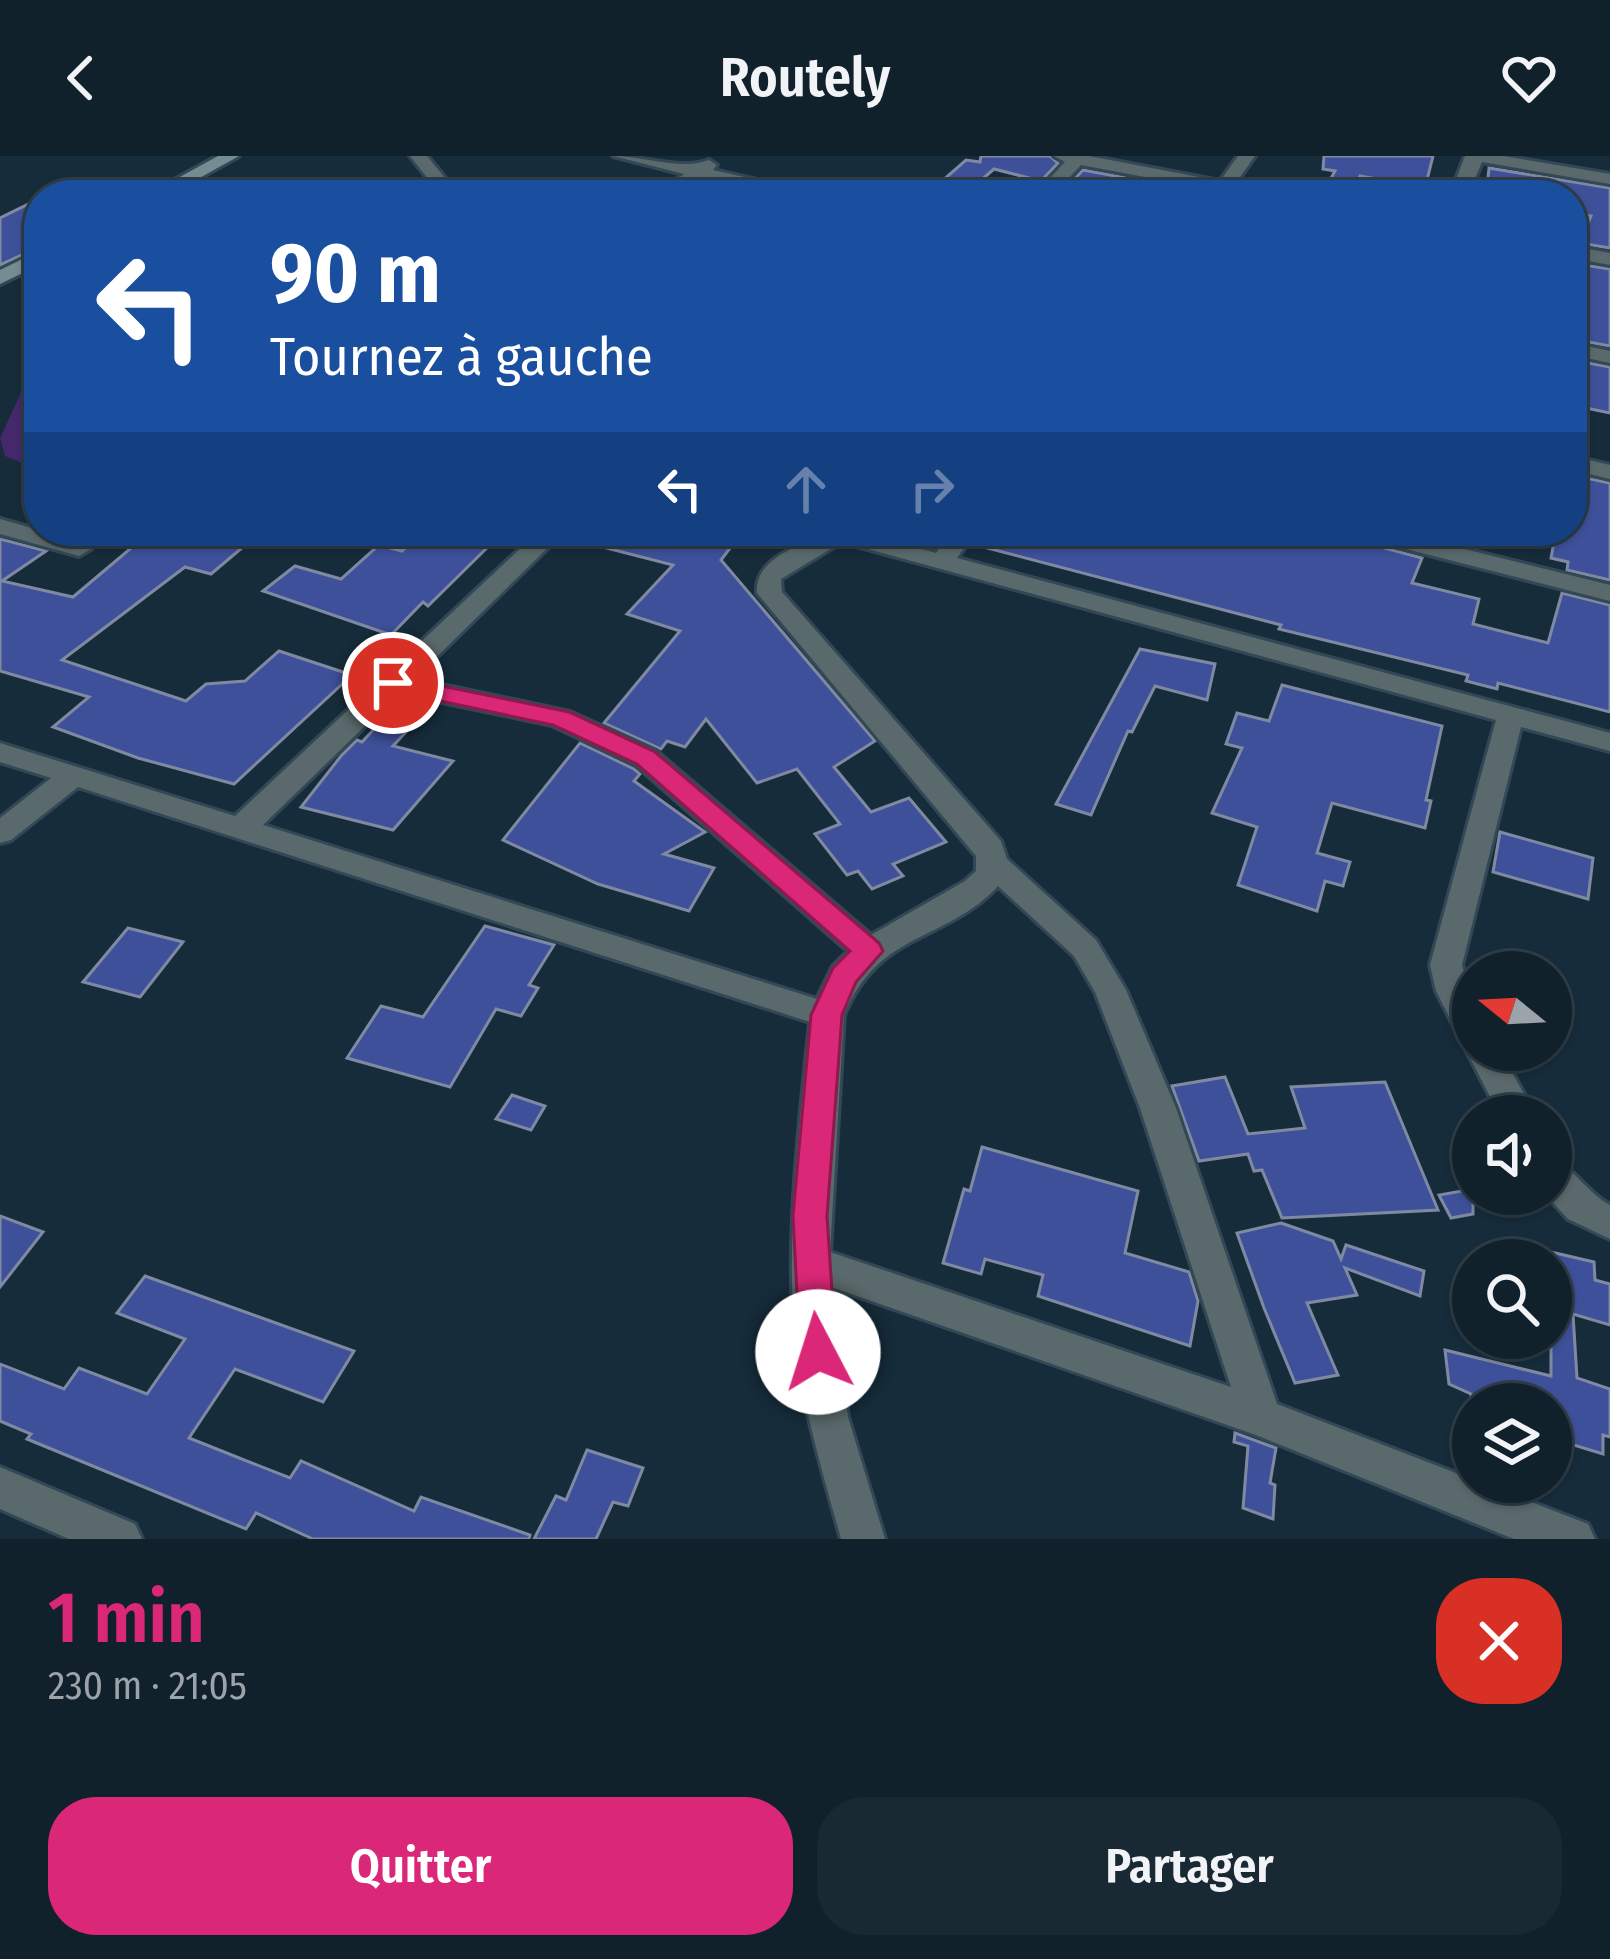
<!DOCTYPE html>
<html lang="fr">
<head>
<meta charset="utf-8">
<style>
	body { margin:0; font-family:"Fira Sans Condensed",sans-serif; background:#192934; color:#f1f3f6; height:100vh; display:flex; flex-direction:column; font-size:45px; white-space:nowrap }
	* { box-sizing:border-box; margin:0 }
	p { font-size:39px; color:#9ca3a9 }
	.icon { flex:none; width:66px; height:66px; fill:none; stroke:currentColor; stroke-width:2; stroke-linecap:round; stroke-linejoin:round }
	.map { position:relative; height:1383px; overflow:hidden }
	.drawer { display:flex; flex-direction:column; background:#10212c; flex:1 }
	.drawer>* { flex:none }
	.banner { position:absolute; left:24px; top:24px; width:1563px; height:366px; border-radius:48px; box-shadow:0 3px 9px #0004,0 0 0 3px #303e48; background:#1a4fa0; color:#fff; overflow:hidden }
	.needle { width:78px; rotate:288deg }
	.fabs { position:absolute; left:1452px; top:795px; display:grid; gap:24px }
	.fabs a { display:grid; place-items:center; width:120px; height:120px; border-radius:50%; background:#10212c; box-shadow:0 3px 9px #0004,0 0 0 3px #303e48; font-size:60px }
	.pin { position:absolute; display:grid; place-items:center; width:102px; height:102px; color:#fff; margin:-51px; border:6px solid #fff; border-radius:50%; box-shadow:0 3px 12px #0007 }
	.me { position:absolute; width:132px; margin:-66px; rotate:355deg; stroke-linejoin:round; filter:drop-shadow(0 0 9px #0008) }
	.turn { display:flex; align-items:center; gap:42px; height:252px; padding:0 48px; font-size:54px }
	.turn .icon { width:156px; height:156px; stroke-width:2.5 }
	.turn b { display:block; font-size:84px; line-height:102px }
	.lanes { display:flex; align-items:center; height:114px; padding:0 48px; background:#0003; justify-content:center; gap:60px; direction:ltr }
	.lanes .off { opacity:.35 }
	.round { display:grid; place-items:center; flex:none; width:126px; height:126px; border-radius:48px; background:#192934 }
	.summary { display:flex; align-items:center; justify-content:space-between; height:204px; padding:0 48px }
	h1 { font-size:72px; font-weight:600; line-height:90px; color:#db2777 }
	.cta { display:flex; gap:24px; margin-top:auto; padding:24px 48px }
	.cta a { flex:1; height:138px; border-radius:48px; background:#db2777; color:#fff; font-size:48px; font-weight:600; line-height:138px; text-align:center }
	.cta a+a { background:#192934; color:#f1f3f6 }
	header { display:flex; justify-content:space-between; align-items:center; height:156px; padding:0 48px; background:#10212c; font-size:54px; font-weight:600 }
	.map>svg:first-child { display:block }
	.green { fill:#45276c }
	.building { fill:#3d5099; stroke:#8089a2; stroke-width:3 }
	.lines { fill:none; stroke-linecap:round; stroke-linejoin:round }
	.street-casing { stroke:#334856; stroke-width:6 }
	.secondary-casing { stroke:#334856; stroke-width:6 }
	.street { fill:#5a696b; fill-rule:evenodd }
	.secondary { fill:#758c90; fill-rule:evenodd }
	.route { fill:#db2777; stroke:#8e194d; stroke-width:3 }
</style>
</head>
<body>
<header><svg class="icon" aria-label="back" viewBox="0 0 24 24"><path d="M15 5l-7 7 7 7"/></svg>Routely<svg class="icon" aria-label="heart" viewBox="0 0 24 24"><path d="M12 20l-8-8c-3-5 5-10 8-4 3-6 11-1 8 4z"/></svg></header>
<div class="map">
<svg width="1610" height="1383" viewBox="0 0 1610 1383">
	<rect width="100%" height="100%" fill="#162c3b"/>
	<path class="green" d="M39,167v147l-34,-14 -5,-18 20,-43 8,-62z"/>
	<g class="building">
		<path d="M981,0h69l8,7 -17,18 -47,-12 -30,26h-38l40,-35 14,2z"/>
		<path d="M1324,0h109l-8,32 -65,-12 -4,8 -26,-4 5,-9 -12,-2z"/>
		<path d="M1489,12l121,20v60l-30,-5 11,-27 -19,-3v-18l-85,-8z"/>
		<path d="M1083,14l114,21 -3,4h-87l-40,-8z"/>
		<path d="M39,43v48l-39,18v-47z"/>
		<path d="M1572,107l38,6v77l-38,-7z"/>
		<path d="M1572,204l38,7v46l-38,-8z"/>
		<path d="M1572,319l38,8v97l-43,-10 1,-8 -17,-4 5,-27h16z"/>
		<path d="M173,375h89l-51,43 -26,-7 -123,93 124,41 20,-17 39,-3 34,-30 73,24 -118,109 -96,-26 -85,-31 36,-30 -89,-26v-132l46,12 -44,30 71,16 77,-65 18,3z"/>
		<path d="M443,375h61l-76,75 -5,-4 -32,33 -128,-44 32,-25 46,13 38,-34 23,6 18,-17 15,4z"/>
		<path d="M577,375h166l-22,29 154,181 -41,26 37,45 38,-14 37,44 -53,22 10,12 -31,13 -14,-18 -11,4 -32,-41 25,-10 -43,-55 -40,14 -51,-64 -21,28 -18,-6 -6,8 -57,-26 76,-92 -53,-17 46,-49 -98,-25z"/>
		<path d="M980,375h367l7,9 68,18 -10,25 67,16 -6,25 75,19 14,-50 48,12v107l-112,-29 -1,6 -31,-8 2,-6 -189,-46 2,-4 -309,-81z"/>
		<path d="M1140,493l75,15 -8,36 -52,-14 -23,46 -4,-1 -37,84 -35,-11z"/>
		<path d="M1282,529l160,41 -16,74 5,1 -6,27 -93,-25 -15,50 33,9 -7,24 -18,-5 -8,30 -79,-26 19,-58 -45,-14 30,-65 -16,-4 11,-31 32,8z"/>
		<path d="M403,542l29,6 -39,42 60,15 -60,69 -92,-23 40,-51 16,-16 5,2z"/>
		<path d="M580,587l54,26 6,5 -6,7 71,51 -41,22 50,14 -25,43 -91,-27 -95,-44z"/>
		<path d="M1500,676l93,26 -5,41 -95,-27z"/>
		<path d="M485,770l69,19 -25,40 9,3 -17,28 -25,-7 -46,78 -103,-29 34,-52 42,11z"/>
		<path d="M128,772l55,14 -43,55 -57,-15z"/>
		<path d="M1225,921l23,57 57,-6 -14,-41 94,-5 53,128 -156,8 -20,-48 -8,1 -6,-17 -49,7 -27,-75z"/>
		<path d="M512,939l33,11 -14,24 -35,-11z"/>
		<path d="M982,991l156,44 -13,62 64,19 9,29 -8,45 -152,-50 5,-21 -58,-16 -4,15 -38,-11 21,-74 6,2z"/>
		<path d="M1473,1033v25l-22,4 -12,-23z"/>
		<path d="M0,1060l43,16 -43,55z"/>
		<path d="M1281,1067l52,18 8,18 5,-14 78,26 -4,25 -75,-28 12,27 -50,8 31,72 -43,8 -31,-75 -27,-75z"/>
		<path d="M1551,1096l43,10 1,18 15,4v41l-37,-11 4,64 33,11v48l-7,-2v19l-36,-11 2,-20 -13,-4 1,-15h-86v-10l-22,-10 -4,-34 106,26z"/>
		<path d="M145,1120l209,75 -31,51 -88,-33 -46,69 101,40 11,-17 113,50 7,-14 109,38 -1,4h-216l-57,-26 -10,16 -219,-90 4,-5 -31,-13v-57l64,25 15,-21 68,26 38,-55 -68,-26z"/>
		<path d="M1235,1277l41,15 -6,35 5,2 -2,34 -30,-11 5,-62 -14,-4z"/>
		<path d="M587,1294l56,18 -15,38 -15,-4 -17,37h-62l22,-43 10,4z"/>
	</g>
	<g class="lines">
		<defs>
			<g id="street">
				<path d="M410,0h17l32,39h-18z"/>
				<path d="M613,0c30,0 70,15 96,4l8,5 -4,5 110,25h-35l-86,-18 -26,18h-21l29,-21z"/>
				<path d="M1054,0h35l131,25 18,-25h17l-20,28 42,11h-36l-160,-30 -28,30h-19l31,-33z"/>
				<path d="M1465,0h38l107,18v10l-128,-22 -14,33h-18z"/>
				<path d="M1572,90l38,7v12l-38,-7z"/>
				<path d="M1572,187l38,8v12l-38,-8z"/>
				<path d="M1572,300l38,9v14l-38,-9z"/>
				<path d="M0,363l88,25 3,5 -12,7 -79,-22z"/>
				<path d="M539,375h26l-151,148 156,33 86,39 215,184 94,-54 11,-10v-15l-219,-263c-2,-33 36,-44 61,-57l-3,-5h39l82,22 16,-22h24l-19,27 653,175v18l-89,-24 -59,238 11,35v50h27l36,66h-36l-34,-66 4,-7 -9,-3 -25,-49 -6,-26 66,-245 -654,-178 -61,37 1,13 219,249 6,18 89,81 30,50 50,118 101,296 311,120 7,15h-81l-258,-104 -425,-148 17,130 37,122h-44c-20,-73 -43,-147 -48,-224 -5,-98 7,-195 17,-293l-732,-235 -67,53 -11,3v-25l51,-40 -51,-16v-19l235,73zM399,537l153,32 84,40 212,186 -15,15 -16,33 -554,-174zM998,730l76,70 21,36 45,116 91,279 -401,-135 14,-237c35,-85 101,-72 154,-129z"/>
				<path d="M1351,375h41l218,54v16l-255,-65z"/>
				<path d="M1551,1003c24,9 36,34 59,46v34l-42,-20 -23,-25h6z"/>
				<path d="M0,1311l135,57 7,15h-73l-69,-30z"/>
			</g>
			<g id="secondary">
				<path d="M218,0h21l-70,39h-22z"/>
				<path d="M39,95v14l-39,19v-14z"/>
			</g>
		</defs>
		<use href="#street" class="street-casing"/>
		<use href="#secondary" class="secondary-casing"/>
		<use href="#street" class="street"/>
		<use href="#secondary" class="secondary"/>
	</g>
	<path class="route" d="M393,520l176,36 86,40 224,191 4,8 -27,31 -14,33 -15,201 9,136 -5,11 -13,5 -13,-5 -5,-11 -7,-136 18,-201 22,-47 17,-17 -213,-187 -84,-39 -169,-36 -4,-6z"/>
</svg>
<div class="fabs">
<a><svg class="needle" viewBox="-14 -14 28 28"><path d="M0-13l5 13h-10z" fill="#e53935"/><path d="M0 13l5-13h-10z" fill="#9ca3a9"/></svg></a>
<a><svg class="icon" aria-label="sound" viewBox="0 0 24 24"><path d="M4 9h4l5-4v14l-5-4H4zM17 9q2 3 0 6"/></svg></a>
<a><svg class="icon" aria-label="search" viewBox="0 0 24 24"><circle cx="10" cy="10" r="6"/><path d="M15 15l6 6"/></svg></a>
<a><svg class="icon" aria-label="layers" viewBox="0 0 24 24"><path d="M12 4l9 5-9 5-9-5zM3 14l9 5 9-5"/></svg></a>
</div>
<div class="pin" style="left:393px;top:527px;background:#d93025"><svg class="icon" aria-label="arrive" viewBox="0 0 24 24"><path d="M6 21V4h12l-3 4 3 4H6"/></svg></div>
<svg class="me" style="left:818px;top:1196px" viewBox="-20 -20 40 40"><circle r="19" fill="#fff"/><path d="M0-13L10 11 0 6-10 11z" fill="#db2777"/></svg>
<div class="banner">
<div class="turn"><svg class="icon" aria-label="left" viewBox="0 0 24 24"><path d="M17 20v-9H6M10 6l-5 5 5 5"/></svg><div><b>90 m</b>Tournez à gauche</div></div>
<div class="lanes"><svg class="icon" aria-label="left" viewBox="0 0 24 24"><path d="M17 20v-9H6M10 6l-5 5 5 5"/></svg><svg class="icon off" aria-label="ahead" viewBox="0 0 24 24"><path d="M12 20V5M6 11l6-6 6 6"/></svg><svg class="icon off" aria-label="right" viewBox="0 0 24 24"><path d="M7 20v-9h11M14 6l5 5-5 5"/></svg></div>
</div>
</div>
<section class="drawer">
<div class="summary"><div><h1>1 min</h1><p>230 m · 21:05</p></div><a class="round" style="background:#d93025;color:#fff"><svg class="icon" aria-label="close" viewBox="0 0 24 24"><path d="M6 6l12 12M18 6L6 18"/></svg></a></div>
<div class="cta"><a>Quitter</a><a>Partager</a></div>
</section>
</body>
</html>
